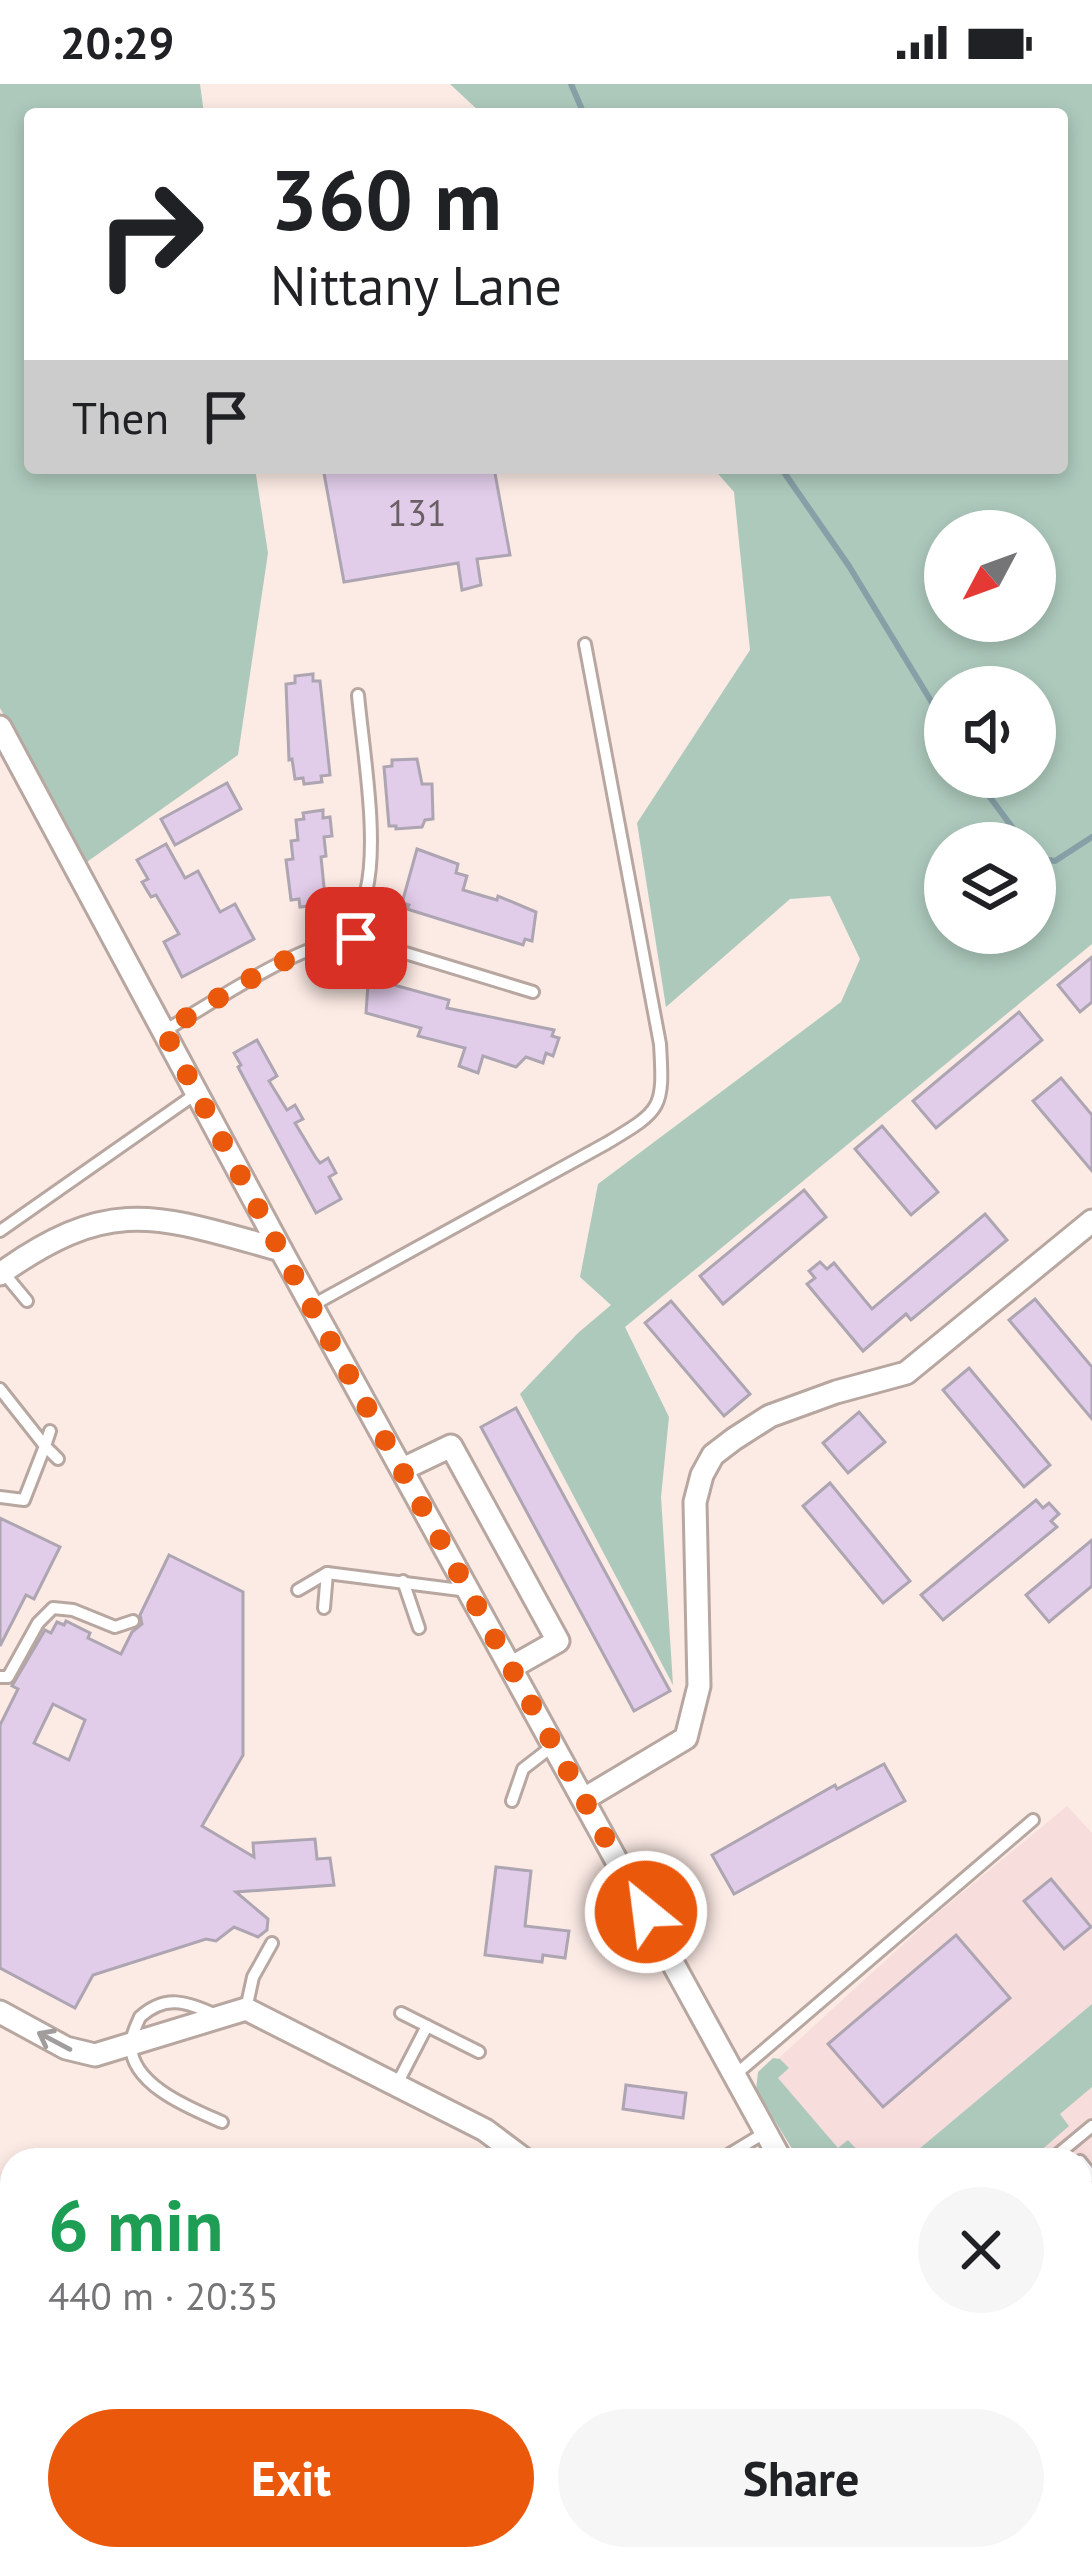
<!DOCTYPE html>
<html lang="en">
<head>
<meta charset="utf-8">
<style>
	body { margin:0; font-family:"PT Sans",sans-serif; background:#f6f6f6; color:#202124; height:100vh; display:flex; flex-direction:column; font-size:45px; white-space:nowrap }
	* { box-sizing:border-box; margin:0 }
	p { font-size:39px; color:#757577 }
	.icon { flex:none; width:66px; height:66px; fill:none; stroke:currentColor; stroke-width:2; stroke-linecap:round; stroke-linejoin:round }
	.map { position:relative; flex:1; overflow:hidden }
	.sheet { position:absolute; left:0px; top:2064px; width:1092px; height:423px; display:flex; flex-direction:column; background:#fff; border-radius:36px 36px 0 0; box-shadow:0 6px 18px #0003 }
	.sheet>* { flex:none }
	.banner { position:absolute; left:24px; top:24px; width:1044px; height:366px; border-radius:12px; box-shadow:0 6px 18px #0003; background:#fff; color:#202124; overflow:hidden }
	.needle { width:78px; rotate:229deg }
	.tools { position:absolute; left:924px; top:426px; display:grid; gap:24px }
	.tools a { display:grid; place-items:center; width:132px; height:132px; border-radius:50%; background:#fff; box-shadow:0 6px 18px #0003; font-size:60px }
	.pin { position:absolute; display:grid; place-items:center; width:102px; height:102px; color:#fff; margin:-51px; border-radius:24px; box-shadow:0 6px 18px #0006 }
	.me { position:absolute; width:132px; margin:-66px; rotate:331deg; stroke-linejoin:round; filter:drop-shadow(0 0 9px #0008) }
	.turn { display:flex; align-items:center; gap:42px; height:252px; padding:0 48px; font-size:54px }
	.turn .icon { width:156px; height:156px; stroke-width:2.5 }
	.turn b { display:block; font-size:84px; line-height:102px }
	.then { display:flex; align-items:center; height:114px; padding:0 48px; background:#0003; gap:24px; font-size:45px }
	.round { display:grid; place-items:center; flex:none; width:126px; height:126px; border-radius:63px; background:#f6f6f6 }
	.overview { display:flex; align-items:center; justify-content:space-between; height:204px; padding:0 48px }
	h1 { font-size:72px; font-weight:600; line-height:90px; color:#1e9e55 }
	.cta { display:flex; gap:24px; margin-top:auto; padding:24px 48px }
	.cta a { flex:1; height:138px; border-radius:72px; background:#ea580c; color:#fff; font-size:48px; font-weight:600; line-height:138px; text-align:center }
	.cta a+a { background:#f6f6f6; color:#202124 }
	.status { display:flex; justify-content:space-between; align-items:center; height:84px; padding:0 60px; background:#fff; direction:ltr }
	.status svg { height:33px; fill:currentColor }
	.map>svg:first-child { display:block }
	.commercial { fill:#f8dddd }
	.green { fill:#adc9bc; fill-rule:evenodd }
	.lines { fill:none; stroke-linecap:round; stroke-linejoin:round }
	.stream { stroke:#87a0a7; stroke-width:6 }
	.building { fill:#e1cce9; stroke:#aea5b2; stroke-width:3; fill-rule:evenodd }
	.service-casing { stroke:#b7a7a0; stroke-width:16 }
	.minor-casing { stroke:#b7a7a0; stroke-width:27 }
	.secondary-casing { stroke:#b7a7a0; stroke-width:36 }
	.service { stroke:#fff; stroke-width:10 }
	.minor { stroke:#fff; stroke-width:21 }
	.secondary { stroke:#fcebc9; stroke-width:30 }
	.oneway { stroke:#a09d9c }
	.route { stroke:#ea580c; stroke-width:21; stroke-dasharray:0 37.8 }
	.labels { text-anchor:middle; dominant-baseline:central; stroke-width:10; stroke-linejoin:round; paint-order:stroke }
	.number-label { font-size:36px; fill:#6a5f64 }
</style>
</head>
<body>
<div class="status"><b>20:29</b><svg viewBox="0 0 49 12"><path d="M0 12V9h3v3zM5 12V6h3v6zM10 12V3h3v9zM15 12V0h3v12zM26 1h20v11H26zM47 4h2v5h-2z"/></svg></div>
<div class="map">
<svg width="1092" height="2486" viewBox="0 0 1092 2486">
	<rect width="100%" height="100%" fill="#fceae4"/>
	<path class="commercial" d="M1067,1722l25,27v677l-12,8v-358h-271l-42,-91 166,-152z"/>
	<g class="green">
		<path d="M0,0h200l4,30h-174v354h225l13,85 -30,202 -154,109 -84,-156z"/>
		<path d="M450,0h642v860l-467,383 44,90 -8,80 12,188 -153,-291 58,-61 33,-28 -31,-28 18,-93 243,-182 19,-43 -30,-63 -40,3 -124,108 -29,-184 113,-173 -16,-158 -21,-24h349v-354h-580zM1035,447v90h-90v-90zM945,603h90v90h-90zM1035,759v90h-90v-90z"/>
		<path d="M1092,1920v83l-32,27 9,12 -39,34h-124z"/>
		<path d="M773,1974l7,1 9,9 -11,10 60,70 10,-8c11,13 22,20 39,14l5,6h-93l-43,-70 2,-18z"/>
		<path d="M153,2475l523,1 7,10h-526z"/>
	</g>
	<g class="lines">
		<g class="stream">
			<path d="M571,0l13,30"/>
			<path d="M781,384l68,98 96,158"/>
			<path d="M975,693l49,66"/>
			<path d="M1035,774l20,3 37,-24"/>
		</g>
	</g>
	<g class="building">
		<path d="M323,384h171l16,87 -33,4 4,26 -19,5 -4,-27 -114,19z"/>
		<path d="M313,590v7h7l10,94 -9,1 1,6 -18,2 -1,-6 -8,1 -3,-20 -3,1 -3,-76 9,-1v-7z"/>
		<path d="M417,675l5,25h10l1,35 -8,1 -3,7 -26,2v-3h-7l-5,-59 8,-1v-6z"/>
		<path d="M227,699l14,26 -66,36 -14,-26z"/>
		<path d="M323,726v8l7,-1 2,19 -8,1 2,19 -5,1 4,40 -8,1 1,7 -18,2 -1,-8 -8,1 -5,-40 7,-1 -2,-18 7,-1 -2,-20 8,-1 -1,-6z"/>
		<path d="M166,760l19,34 13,-7 22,41 15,-8 19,35 -72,38 -18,-35 15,-8 -23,-39 -5,2 -9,-15 6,-3 -11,-19z"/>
		<path d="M417,765l41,15 -2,9 11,3 -4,14 34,10 1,-4 38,16 -4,29 -7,-2 -2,6 -116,-36 2,-4 -7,-2z"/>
		<path d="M1092,873v45l-12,10 -22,-27z"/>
		<path d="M376,896l73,20 -2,8 107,22 -2,6 7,2 -6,18 -7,-3 -3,10 -17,-6 -10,10 -33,-11 -5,17 -19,-7 6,-18 -47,-12 3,-8 -55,-15 2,-29 6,2z"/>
		<path d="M1019,928l23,28 -106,88 -23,-27z"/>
		<path d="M257,956l20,36 -8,5 18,29 8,-5 8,14 -8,4 21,35 4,5 8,-5 8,15 -7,4 12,22 -25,14 -78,-146 3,-2 -7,-12z"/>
		<path d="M1061,994l31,37v56l-59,-70z"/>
		<path d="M882,1042l56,66 -27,23 -56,-66z"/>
		<path d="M804,1106l22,27 -103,87 -23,-28z"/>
		<path d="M985,1130l22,26 -96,80 -5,-6 -43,37 -56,-67 8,-6 -6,-7 11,-9 7,7 7,-6 38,46z"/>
		<path d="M1035,1215l57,68v52l-83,-99z"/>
		<path d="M671,1217l79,93 -26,22 -79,-93z"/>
		<path d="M969,1284l81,97 -26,22 -81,-97z"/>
		<path d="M516,1324l154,283 -36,20 -153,-284z"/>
		<path d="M859,1328l26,30 -37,31 -25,-30z"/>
		<path d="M830,1399l80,98 -27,22 -80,-97z"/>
		<path d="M1036,1416l7,8 6,-5 10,11 -8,7 6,6 -114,93 -22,-25z"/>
		<path d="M0,1434l60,29 -26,52 -8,-4 -26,51z"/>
		<path d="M1092,1456v46l-43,36 -23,-27z"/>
		<path d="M169,1471l74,37v163l-41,71 52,31 -1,-14 62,-4 2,20 13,-1 4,27 -98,7 32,27 -1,11 -9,7 -24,-10 -18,14 -10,-2 -113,36 -18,33 -75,-40v-243l18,-36 -6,-3 33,-56 6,3 6,-11 7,3 2,-4 24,12 -2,5 33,16 11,-22 10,-8 -2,-9zM53,1620l32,16 -16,40 -35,-17z"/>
		<path d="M884,1680l21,37 -171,93 -22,-39 123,-70 2,4z"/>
		<path d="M496,1783l35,4 -6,55 44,5 -4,27 -22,-3 -1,7 -57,-7z"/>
		<path d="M1051,1795l40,48 -27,22 -40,-48z"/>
		<path d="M956,1851l54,63 -127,109 -55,-63z"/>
		<path d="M626,2001l60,8 -3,25 -60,-9z"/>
	</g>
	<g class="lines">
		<defs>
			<g id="service">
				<path d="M336,855c15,-14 26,-27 30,-47 13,-52 -3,-142 -8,-197"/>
				<path d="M164,947c51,-29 136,-90 192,-93l177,54"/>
				<path d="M0,1147l197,-138"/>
				<path d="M3,1188l24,29"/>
				<path d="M311,1222l296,-163c55,-33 57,-34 53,-99l-75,-400"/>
				<path d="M0,1305l45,57 -21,54 -24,-3"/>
				<path d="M50,1347l-5,15 13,13"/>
				<path d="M403,1497l16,47"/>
				<path d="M298,1506l29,-17 141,18"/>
				<path d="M324,1524l3,-35"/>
				<path d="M0,1593h8l30,-54 15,-15 20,2 42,17 18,-6"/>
				<path d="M512,1717l11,-32 31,-24"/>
				<path d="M595,1836l4,-31 25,-17"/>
				<path d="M246,1925l7,-32 19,-34"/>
				<path d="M214,1930c-29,-12 -48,-20 -74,3 -3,7 -9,19 -9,27 -1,41 61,65 91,78"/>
				<path d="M427,1942l52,26"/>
				<path d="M735,1991l298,-255"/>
				<path d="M397,2000l30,-58 -26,-13"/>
				<path d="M728,2071l38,-23"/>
				<path d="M1051,2076l41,-34"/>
				<path d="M1080,2077l12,15"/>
			</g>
			<g id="minor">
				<path d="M0,643l281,523 500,910"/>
				<path d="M0,1190c112,-80 158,-58 281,-24"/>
				<path d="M403,1385l48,-23 107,195 -46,26"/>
				<path d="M584,1715l102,-61 13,-52 -4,-184 7,-27 11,-20 21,-16 36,-23 66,-24 70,-19 186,-152"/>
				<path d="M0,1928l66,36 29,7 151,-46 239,121 40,30"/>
				<path d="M866,2475l34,11"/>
				<path d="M1006,2475l5,11"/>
			</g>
			<g id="secondary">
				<path d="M1080,2466l12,-5"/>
				<path d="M848,2475l8,11"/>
			</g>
		</defs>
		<use href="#service" class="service-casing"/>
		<use href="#minor" class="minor-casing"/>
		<use href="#secondary" class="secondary-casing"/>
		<use href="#service" class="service"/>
		<use href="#minor" class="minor"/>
		<use href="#secondary" class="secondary"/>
	</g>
	<defs><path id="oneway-shaft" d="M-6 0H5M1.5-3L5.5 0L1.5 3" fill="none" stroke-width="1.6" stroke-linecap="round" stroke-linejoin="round" transform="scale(3)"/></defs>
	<use class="oneway" href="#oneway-shaft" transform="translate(54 1957) rotate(-152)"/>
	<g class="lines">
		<path class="route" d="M356,854c-57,3 -141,64 -192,93l116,219 366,662"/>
	</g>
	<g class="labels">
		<g class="number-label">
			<text x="417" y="428">131</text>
		</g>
	</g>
</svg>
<div class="tools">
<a><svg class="needle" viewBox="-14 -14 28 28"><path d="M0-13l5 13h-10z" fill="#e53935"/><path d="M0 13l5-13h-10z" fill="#757577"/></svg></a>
<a><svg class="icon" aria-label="sound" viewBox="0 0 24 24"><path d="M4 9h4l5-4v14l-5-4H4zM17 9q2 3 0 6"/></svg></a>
<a><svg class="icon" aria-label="layers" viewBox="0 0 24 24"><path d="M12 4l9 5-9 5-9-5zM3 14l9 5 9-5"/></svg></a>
</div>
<div class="pin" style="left:356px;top:854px;background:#d93025"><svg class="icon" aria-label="arrive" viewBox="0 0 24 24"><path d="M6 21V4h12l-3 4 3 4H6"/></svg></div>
<svg class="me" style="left:646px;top:1828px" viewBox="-20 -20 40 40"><circle r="17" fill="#ea580c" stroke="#fff" stroke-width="3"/><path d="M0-11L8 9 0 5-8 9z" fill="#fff"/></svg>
<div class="banner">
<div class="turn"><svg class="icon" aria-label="right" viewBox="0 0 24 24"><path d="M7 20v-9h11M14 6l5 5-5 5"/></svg><div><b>360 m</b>Nittany Lane</div></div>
<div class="then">Then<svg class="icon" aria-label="arrive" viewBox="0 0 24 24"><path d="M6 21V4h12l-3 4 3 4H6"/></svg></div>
</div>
<section class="sheet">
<div class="overview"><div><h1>6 min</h1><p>440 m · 20:35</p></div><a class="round"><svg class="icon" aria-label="close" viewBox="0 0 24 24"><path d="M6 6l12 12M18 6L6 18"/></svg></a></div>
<div class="cta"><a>Exit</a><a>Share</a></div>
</section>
</div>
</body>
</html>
